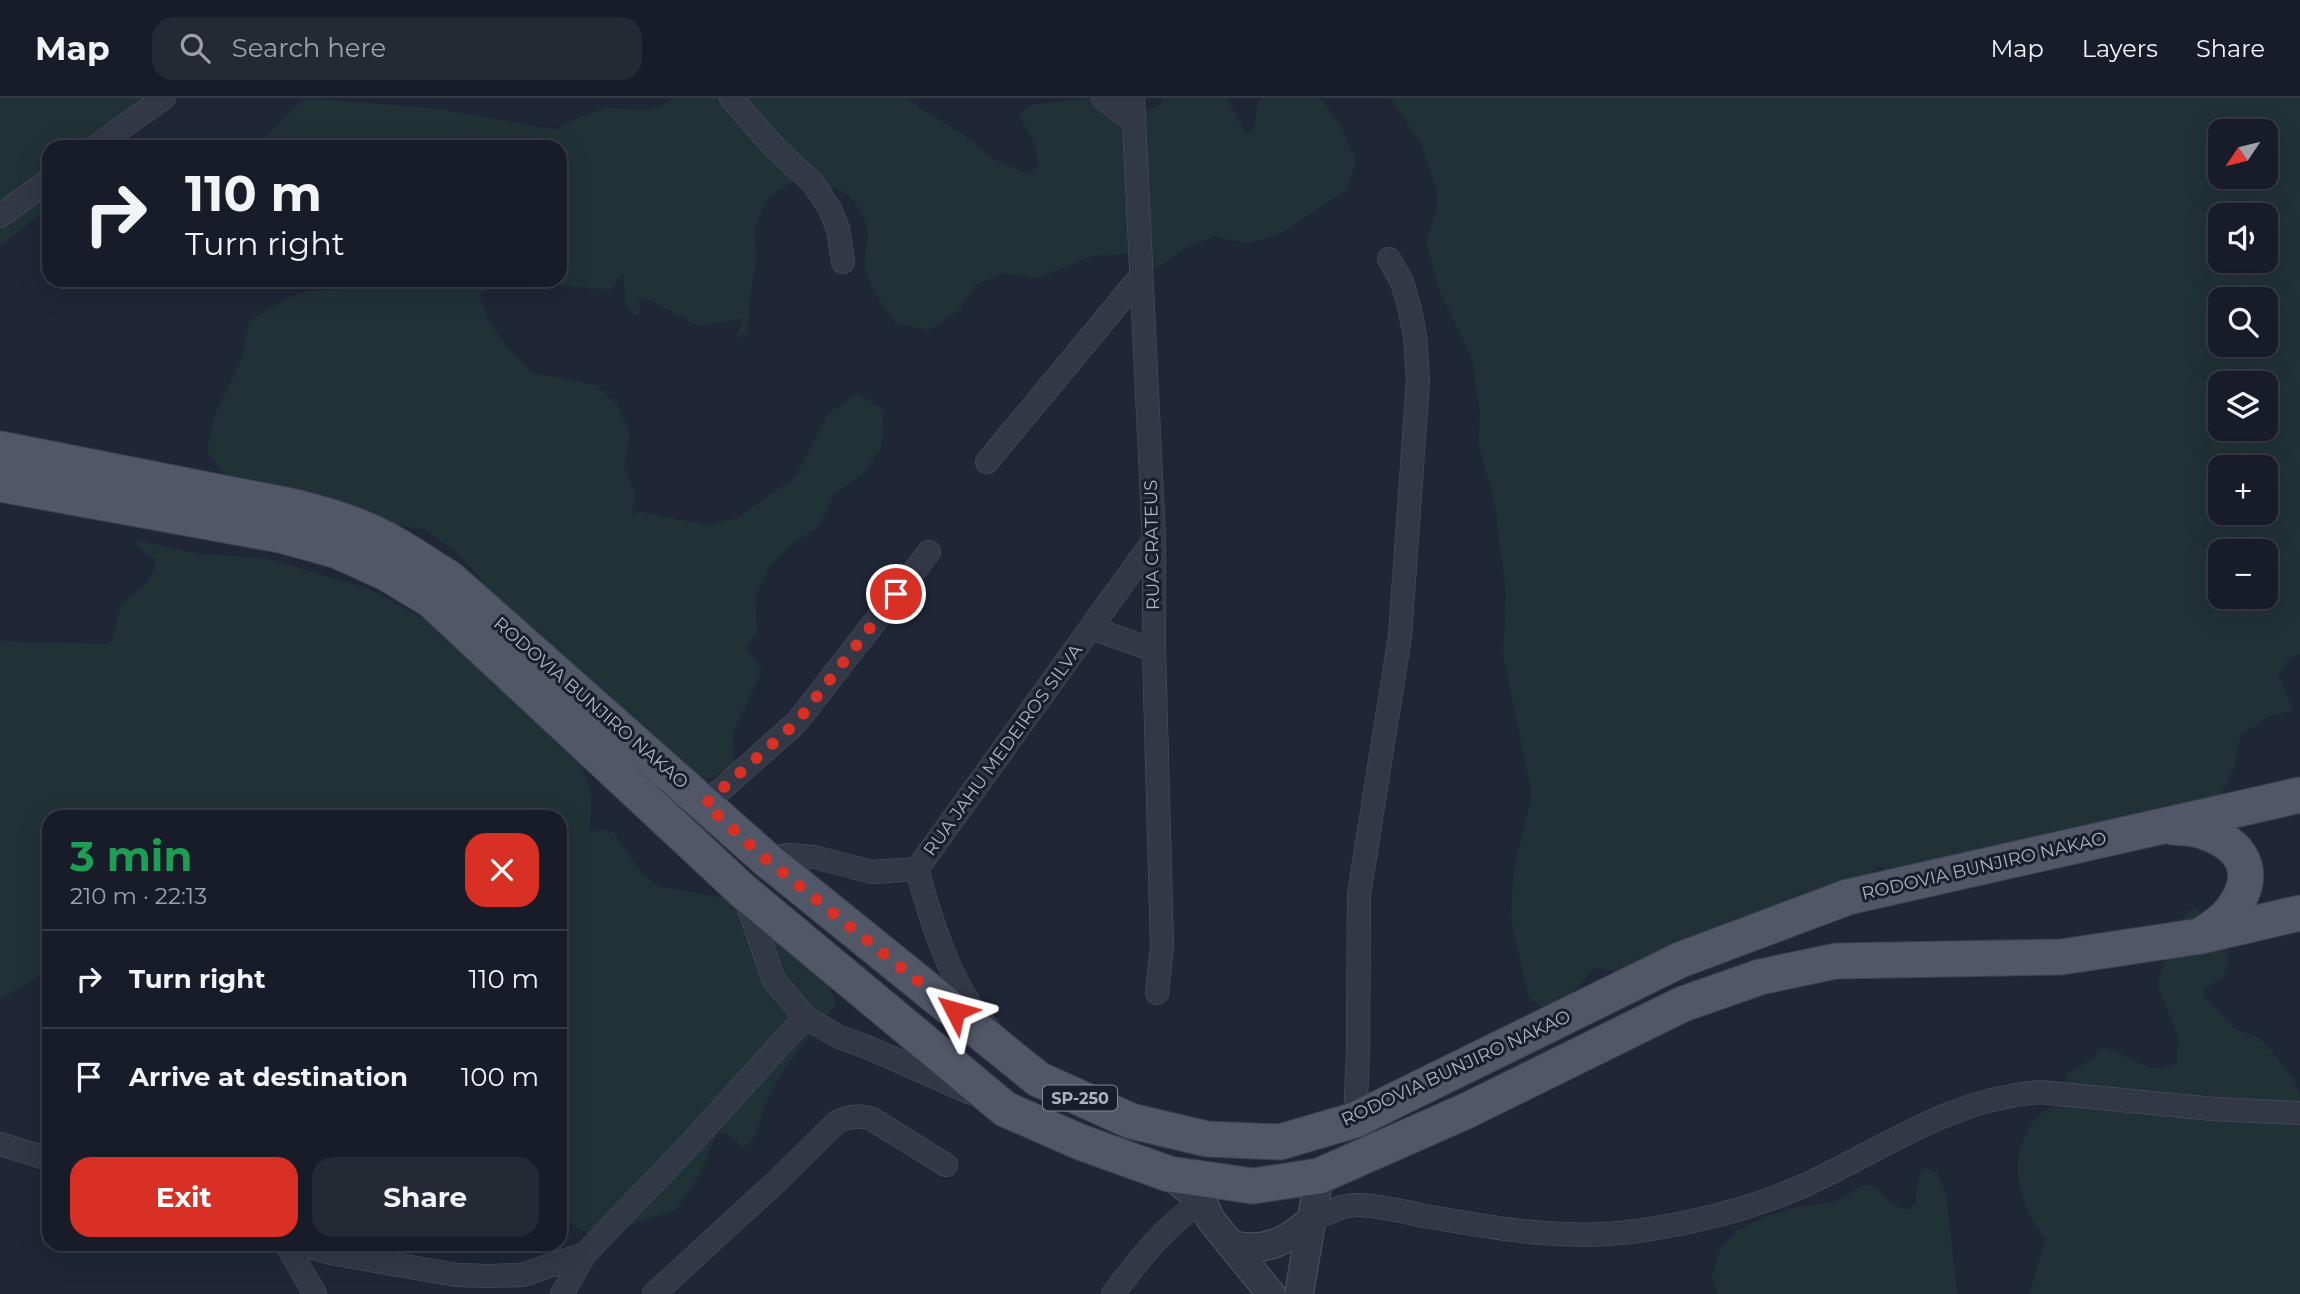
<!DOCTYPE html>
<html lang="en">
<head>
<meta charset="utf-8">
<style>
	body { margin:0; font-family:Montserrat,sans-serif; background:#242934; color:#f1f3f6; height:100vh; display:flex; flex-direction:column; font-size:26px; white-space:nowrap }
	* { box-sizing:border-box; margin:0 }
	p { font-size:23px; color:#9ea1a8 }
	.icon { flex:none; width:38px; height:38px; fill:none; stroke:currentColor; stroke-width:2; stroke-linecap:round; stroke-linejoin:round }
	.map { position:relative; flex:1; overflow:hidden }
	.details { position:absolute; left:42px; top:712px; width:525px; height:441px; display:flex; flex-direction:column; background:#171c28; border-radius:21px; box-shadow:0 7px 28px #0002,0 0 0 2px #363a45 }
	.details>* { flex:none }
	.guide { position:absolute; left:42px; top:42px; width:525px; height:147px; border-radius:21px; box-shadow:0 7px 28px #0002,0 0 0 2px #363a45; background:#171c28; color:#f1f3f6; overflow:hidden }
	.needle { width:46px; rotate:235deg }
	.buttons { position:absolute; left:2208px; top:21px; display:grid; gap:14px }
	.buttons a { display:grid; place-items:center; width:70px; height:70px; border-radius:14px; background:#171c28; box-shadow:0 7px 28px #0002,0 0 0 2px #363a45; font-size:35px }
	.pin { position:absolute; display:grid; place-items:center; width:60px; height:60px; color:#fff; margin:-30px; border:4px solid #fff; border-radius:50%; box-shadow:0 2px 7px #0007 }
	.me { position:absolute; width:77px; margin:-38px; rotate:309deg; stroke-linejoin:round; filter:drop-shadow(0 0 5px #0008) }
	.turn { display:flex; align-items:center; gap:24px; height:147px; padding:0 28px; font-size:32px }
	.turn .icon { width:91px; height:91px; stroke-width:2.5 }
	.turn b { display:block; font-size:49px; line-height:60px }
	.round { display:grid; place-items:center; flex:none; width:74px; height:74px; border-radius:21px; background:#242934 }
	.headline { display:flex; align-items:center; justify-content:space-between; height:119px; padding:0 28px }
	h1 { font-size:42px; font-weight:700; line-height:52px; color:#1e9e55 }
	.primary-button { display:flex; gap:14px; margin-top:auto; padding:14px 28px }
	.primary-button a { flex:1; height:80px; border-radius:21px; background:#d93025; color:#fff; font-size:28px; font-weight:700; line-height:80px; text-align:center }
	.primary-button a+a { background:#242934; color:#f1f3f6 }
	ul { padding:0; list-style:none }
	li { display:flex; align-items:center; gap:21px; height:98px; padding:0 28px; border-top:2px solid #363a45 }
	li div { flex:1 }
	li b { display:block; font-size:26px }
	li em { font-style:normal }
	header { display:flex; align-items:center; gap:42px; box-sizing:border-box; height:98px; padding:0 35px; background:#171c28; border-bottom:2px solid #363a45 }
	header strong { font-size:33px }
	nav { display:flex; gap:38px; margin-inline-start:auto; font-size:24px }
	.search { width:490px; height:63px; background:#242934; display:flex; align-items:center; gap:18px; box-sizing:border-box; padding:0 24px; border-radius:21px; color:#9ea1a8; font-size:26px }
	.map>svg:first-child { display:block }
	.green { fill:#213237; fill-rule:evenodd }
	.lines { fill:none; stroke-linecap:round; stroke-linejoin:round }
	.minor-casing { stroke:#4d5362; stroke-width:24 }
	.tertiary-casing { stroke:#4d5362; stroke-width:30 }
	.primary-casing { stroke:#3c4250; stroke-width:37 }
	.minor { stroke:#333846; stroke-width:23 }
	.tertiary { stroke:#333846; stroke-width:28 }
	.primary { stroke:#515767; stroke-width:35 }
	.route { stroke:#d93025; stroke-width:12; stroke-dasharray:0 21.6 }
	.labels { text-anchor:middle; dominant-baseline:central; stroke-width:6; stroke-linejoin:round; paint-order:stroke }
	.shield { fill:#191e2b; stroke:#818696; stroke-width:2 }
	.shield-label { font-size:16px; font-weight:bold; fill:#adb3c4 }
	.street-label { font-size:18px; fill:#adb3c4; stroke:#191e2b }
</style>
</head>
<body>
<header>
<strong>Map</strong>
<div class="search"><svg class="icon" aria-label="search" viewBox="0 0 24 24"><circle cx="10" cy="10" r="6"/><path d="M15 15l6 6"/></svg>Search here</div>
<nav><a>Map</a><a>Layers</a><a>Share</a></nav>
</header>
<div class="map">
<svg width="2300" height="1196" viewBox="0 0 2300 1196">
	<rect width="100%" height="100%" fill="#1f2636"/>
	<g class="green">
		<path d="M0,0h149l-50,49h-50v60l-49,39z"/>
		<path d="M308,0l130,11 120,21c7,-8 41,-22 52,-22 28,0 38,8 64,-10h236l8,9 45,27 30,25 34,14 12,-7 -5,-24 -15,-26 11,-11 60,-7 60,12 8,-4 7,-8h62l19,36 8,-6 4,-26 4,-4h58l20,27 15,33v7l-9,25 -69,46 -30,7 -33,-6 -28,11 -29,20 -31,-14 -34,2 -56,23 -32,-6 -28,11 -17,27 -30,19 -33,-6c-11,-17 -28,-37 -31,-57 -2,-13 5,-27 2,-39 -8,-37 -36,-43 -69,-50l-30,20 -14,31 2,34 -6,33 -3,37 -11,5 7,-19 -44,7 -56,-29 -4,4 1,13 -6,1 -9,-14 -2,-28 -12,17 -38,-3 -38,-7h25v-133h-305l40,-40z"/>
		<path d="M1390,0h910v556l-10,4 -11,16 14,37 -24,5 -29,20 -6,32 -15,31 -323,76 -17,-9 -22,20 -227,88 -36,-6 -26,30 -28,9 -11,-10 -2,-6 -16,-73 3,-49 18,-74 -29,-140 3,-63 -12,-93 -16,-56 2,-29 -7,-52 -33,-70 -14,-51 11,-31v-19l-16,-47zM2221,33h45v46h-45zM2221,117h45v46h-45zM2221,201h45v46h-45zM2221,285h45v46h-45zM2221,369h45v46h-45zM2221,453h45v46h-45z"/>
		<path d="M362,182h138l-21,15 11,27 20,29 22,22 65,12 21,21 12,28 -6,32 11,28 -3,20 8,-2 66,13 31,-7 58,-40 34,-65 29,-20 26,18 -3,37 -18,26 -29,20 -14,31 -29,20 -22,22 -14,30 2,35 -11,15 16,24 -29,62 2,34 -27,12 -33,-6 -143,-117 -59,-87 -22,-21 -26,-18 -33,-6 -165,-45 -20,-29 7,-33 29,-62 6,-33 29,-19 28,-12 34,-2z"/>
		<path d="M137,442l62,14 67,4 106,32 90,50 28,24 93,105 9,26 -3,37 18,-3 7,4 28,40 15,13 112,20 37,32 29,63 1,4c-26,30 -52,60 -69,95 -9,19 -5,35 -24,48l-16,-14h-11l-15,38 -25,38 -74,24c-19,1 -28,-7 -42,-20v-397h-511v157l-10,2 -39,24v-359l105,3 7,-3 9,-37 24,-19 11,-18 -1,-7 -17,-13z"/>
		<path d="M2195,808l26,33 8,22 -6,16 -18,11 -1,8 31,33 23,8 9,9 26,31 7,19v198h-271l17,-55c-28,-36 -41,-78 -12,-118 8,-9 22,-16 27,-26 3,-6 4,-15 5,-21l26,-15 10,-11c29,4 46,31 75,15l1,-27 -21,-52 23,-64z"/>
		<path d="M1927,1070l10,5 9,21 11,100h-239l-6,-17 8,-28 17,-18 29,-15 34,-10 35,-4 27,-17 12,1 19,19 16,5 6,-7 5,-32z"/>
	</g>
	<g class="lines">
		<defs>
			<g id="minor">
				<path d="M731,0l45,51 37,34 17,26 8,20 5,33"/>
				<path d="M1103,0l30,23"/>
				<path d="M1133,0l21,442v110l8,296 -5,47"/>
				<path d="M95,49l69,-49"/>
				<path d="M0,118l49,-36"/>
				<path d="M987,364l154,-186"/>
				<path d="M1091,530l63,22"/>
				<path d="M705,706l92,-82 132,-170"/>
				<path d="M766,761l22,-4 26,2 58,15 45,-3"/>
				<path d="M917,771l237,-329"/>
				<path d="M917,771c14,52 34,118 71,159"/>
				<path d="M744,796l30,86 31,37 34,20 28,10 104,46"/>
				<path d="M1355,1022l3,-70 1,-156 41,-258 18,-256 -3,-44 -6,-30 -7,-24 -13,-23"/>
				<path d="M0,1046l49,15"/>
				<path d="M1312,1121c14,-5 32,-15 46,-14 24,0 49,8 73,12 68,12 137,24 206,14 57,-8 115,-22 168,-46 81,-37 144,-86 235,-93l173,17 87,4"/>
				<path d="M286,1146l29,50"/>
				<path d="M299,1146l32,9 125,22 33,1 33,-1 63,-21"/>
				<path d="M562,1196l23,-40 106,-111 114,-126"/>
				<path d="M654,1196l122,-112 61,-60c14,-6 21,-7 35,-3l74,46"/>
				<path d="M1113,1196c28,-37 50,-66 89,-93"/>
			</g>
			<g id="tertiary">
				<path d="M1169,1076l33,27 9,19 60,74"/>
				<path d="M1230,1146c33,10 58,-3 82,-25"/>
				<path d="M1299,1196l20,-118"/>
			</g>
			<g id="primary">
				<path d="M0,351l295,58c26,7 53,14 78,26 27,12 51,30 76,45l317,281 272,220 93,42 76,18 73,3 75,-22 325,-160 168,-63 452,-102"/>
				<path d="M0,386l280,51 58,16 48,22 45,27 312,291 262,218 75,33 89,32 84,12 66,-10 147,-65 217,-107 77,-27 76,-16 225,-4 140,-21 99,-23"/>
				<path d="M2173,729c10,1 23,1 32,5 45,16 53,48 22,84 -7,7 -17,13 -26,20"/>
			</g>
		</defs>
		<use href="#minor" class="minor-casing"/>
		<use href="#tertiary" class="tertiary-casing"/>
		<use href="#primary" class="primary-casing"/>
		<use href="#minor" class="minor"/>
		<use href="#tertiary" class="tertiary"/>
		<use href="#primary" class="primary"/>
	</g>
	<g class="lines">
		<path class="route" d="M896,496l-99,128 -92,82 61,55 189,152"/>
	</g>
	<g class="labels">
		<rect class="shield" x="1043" y="987.5" width="74" height="25" rx="5"/>
		<g class="shield-label">
			<text x="1080" y="1000">SP-250</text>
		</g>
		<g class="street-label">
			<text transform="translate(1152 447) rotate(-91)">RUA CRATEUS</text>
			<text transform="translate(591 605) rotate(41)">RODOVIA BUNJIRO NAKAO</text>
			<text transform="translate(1003 652) rotate(-54)">RUA JAHU MEDEIROS SILVA</text>
			<text transform="translate(1984 768) rotate(-13)">RODOVIA BUNJIRO NAKAO</text>
			<text transform="translate(1456 970) rotate(-25)">RODOVIA BUNJIRO NAKAO</text>
		</g>
	</g>
</svg>
<div class="buttons">
<a><svg class="needle" viewBox="-14 -14 28 28"><path d="M0-13l5 13h-10z" fill="#e53935"/><path d="M0 13l5-13h-10z" fill="#9ea1a8"/></svg></a>
<a><svg class="icon" aria-label="sound" viewBox="0 0 24 24"><path d="M4 9h4l5-4v14l-5-4H4zM17 9q2 3 0 6"/></svg></a>
<a><svg class="icon" aria-label="search" viewBox="0 0 24 24"><circle cx="10" cy="10" r="6"/><path d="M15 15l6 6"/></svg></a>
<a><svg class="icon" aria-label="layers" viewBox="0 0 24 24"><path d="M12 4l9 5-9 5-9-5zM3 14l9 5 9-5"/></svg></a>
<a>+</a>
<a>−</a>
</div>
<div class="pin" style="left:896px;top:496px;background:#d93025"><svg class="icon" aria-label="arrive" viewBox="0 0 24 24"><path d="M6 21V4h12l-3 4 3 4H6"/></svg></div>
<svg class="me" style="left:955px;top:913px" viewBox="-20 -20 40 40"><path d="M0-17L14 15 0 8-14 15z" fill="#d93025" stroke="#fff" stroke-width="4"/></svg>
<div class="guide">
<div class="turn"><svg class="icon" aria-label="right" viewBox="0 0 24 24"><path d="M7 20v-9h11M14 6l5 5-5 5"/></svg><div><b>110 m</b>Turn right</div></div>
</div>
<section class="details">
<div class="headline"><div><h1>3 min</h1><p>210 m · 22:13</p></div><a class="round" style="background:#d93025;color:#fff"><svg class="icon" aria-label="close" viewBox="0 0 24 24"><path d="M6 6l12 12M18 6L6 18"/></svg></a></div>
<ul>
<li><svg class="icon" aria-label="right" viewBox="0 0 24 24"><path d="M7 20v-9h11M14 6l5 5-5 5"/></svg><div><b>Turn right</b></div><em>110 m</em></li>
<li><svg class="icon" aria-label="arrive" viewBox="0 0 24 24"><path d="M6 21V4h12l-3 4 3 4H6"/></svg><div><b>Arrive at destination</b></div><em>100 m</em></li>
</ul>
<div class="primary-button"><a>Exit</a><a>Share</a></div>
</section>
</div>
</body>
</html>
